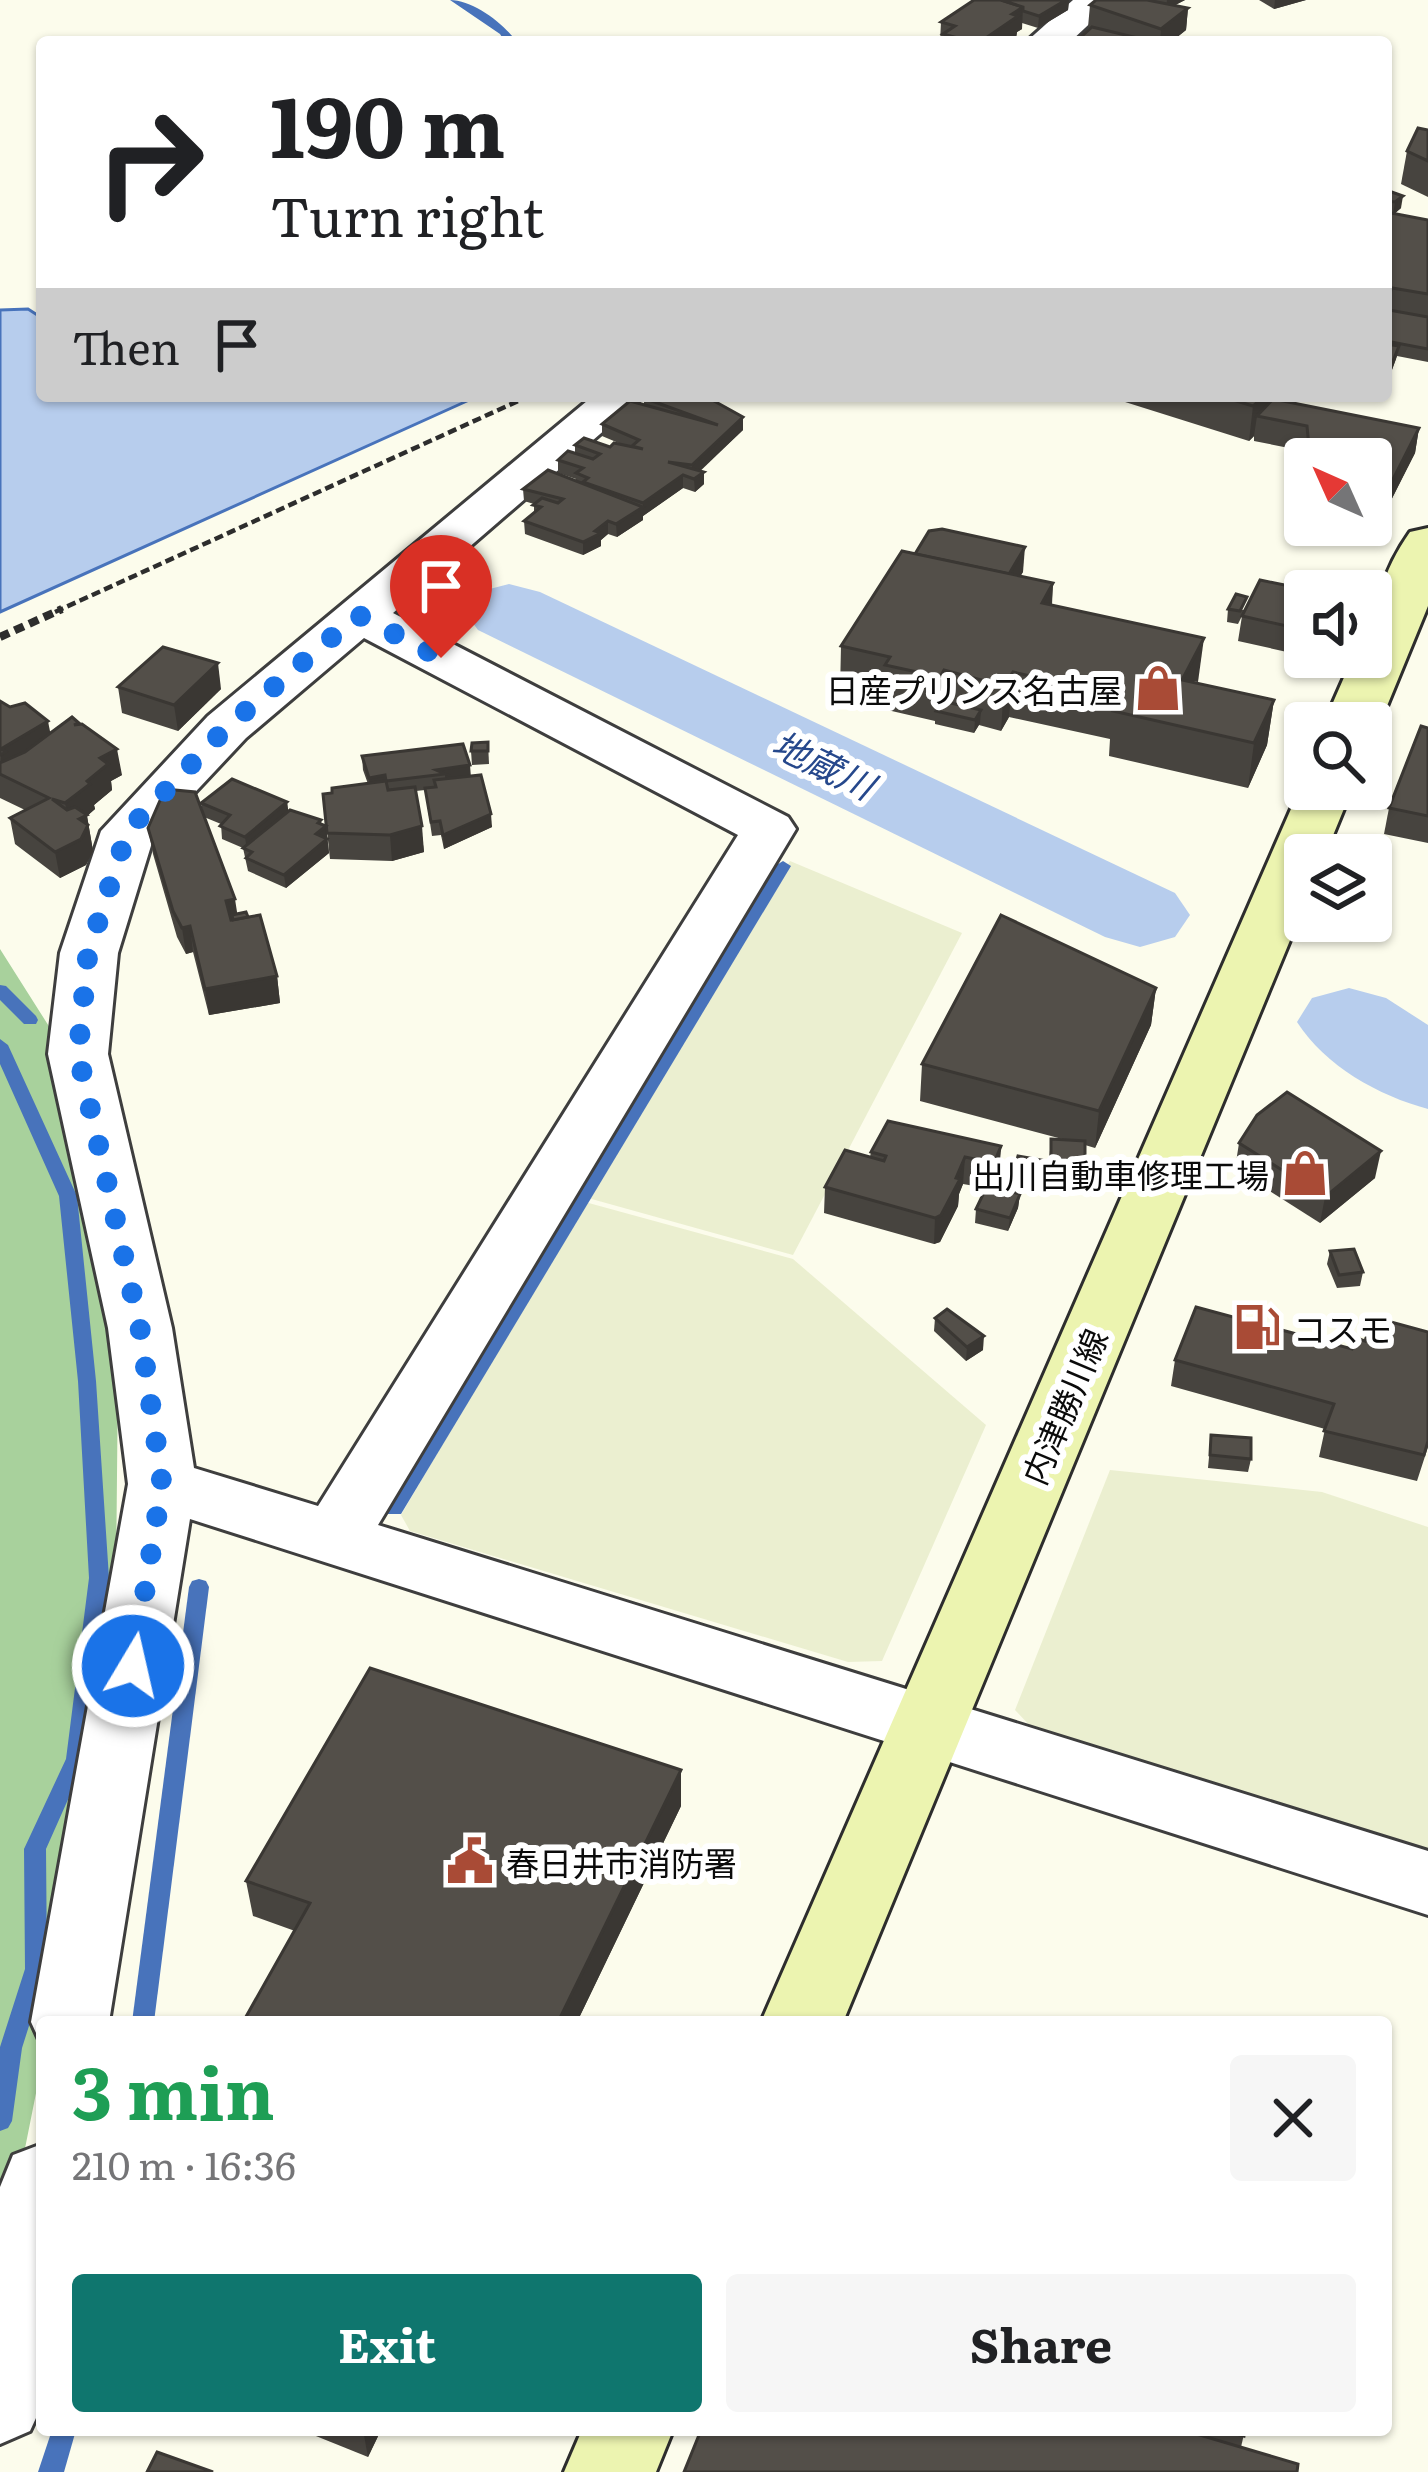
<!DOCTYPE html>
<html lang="en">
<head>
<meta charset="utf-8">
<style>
	body { margin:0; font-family:Literata,"Noto Sans JP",serif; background:#f6f6f6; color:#202124; height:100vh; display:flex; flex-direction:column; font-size:45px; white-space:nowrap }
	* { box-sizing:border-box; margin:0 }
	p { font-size:39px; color:#757577 }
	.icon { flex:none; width:66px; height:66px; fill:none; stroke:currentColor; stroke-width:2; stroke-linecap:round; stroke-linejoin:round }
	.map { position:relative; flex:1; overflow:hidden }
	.drawer { position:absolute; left:36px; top:2016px; width:1356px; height:420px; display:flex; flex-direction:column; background:#fff; border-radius:12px; box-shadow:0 3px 9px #0004 }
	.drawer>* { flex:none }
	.guide { position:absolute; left:36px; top:36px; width:1356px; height:366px; border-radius:12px; box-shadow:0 3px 9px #0004; background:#fff; color:#202124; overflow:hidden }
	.needle { width:78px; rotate:315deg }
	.tools { position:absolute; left:1284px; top:438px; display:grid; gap:24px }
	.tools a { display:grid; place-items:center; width:108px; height:108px; border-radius:12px; background:#fff; box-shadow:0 3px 9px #0004; font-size:60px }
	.pin { position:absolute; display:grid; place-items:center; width:102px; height:102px; color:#fff; margin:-123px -51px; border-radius:50% 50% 50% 0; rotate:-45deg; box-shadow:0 0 12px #0007 }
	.pin .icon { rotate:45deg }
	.me { position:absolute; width:132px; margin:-66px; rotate:9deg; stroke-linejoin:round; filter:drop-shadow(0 0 9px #0008) }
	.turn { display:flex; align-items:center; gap:42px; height:252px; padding:0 36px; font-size:54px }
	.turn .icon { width:156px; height:156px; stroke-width:2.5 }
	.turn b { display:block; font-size:84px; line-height:102px }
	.then { display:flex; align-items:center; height:114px; padding:0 36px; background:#0003; gap:24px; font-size:45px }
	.round { display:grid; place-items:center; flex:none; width:126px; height:126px; border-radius:12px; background:#f6f6f6 }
	.summary { display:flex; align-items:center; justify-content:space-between; height:204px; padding:0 36px }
	h1 { font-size:72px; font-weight:700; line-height:90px; color:#1e9e55 }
	.button { display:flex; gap:24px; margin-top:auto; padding:24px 36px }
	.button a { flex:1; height:138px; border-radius:12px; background:#0f766e; color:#fff; font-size:48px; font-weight:700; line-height:138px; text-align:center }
	.button a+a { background:#f6f6f6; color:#202124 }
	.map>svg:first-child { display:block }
	.farmland { fill:#ebefd0 }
	.forest { fill:#a8d19c }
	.water { fill:#b7cded; stroke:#4873bb; stroke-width:3 }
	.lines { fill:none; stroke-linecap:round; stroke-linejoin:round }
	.stream { fill:#4873bb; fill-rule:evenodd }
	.river { fill:#b7cded; fill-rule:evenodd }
	.street-casing { stroke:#3e3e3e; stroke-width:6 }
	.secondary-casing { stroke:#2d2d2d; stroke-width:6 }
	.path-far1 { stroke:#2d2d2d; stroke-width:4.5; stroke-dasharray:9 4.5; stroke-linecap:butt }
	.path { stroke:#2d2d2d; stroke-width:8; stroke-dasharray:10 6; stroke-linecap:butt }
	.street { fill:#fff; fill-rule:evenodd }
	.secondary { fill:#ecf4b0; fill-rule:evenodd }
	.wall { fill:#47443f }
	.shaded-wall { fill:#3a3733 }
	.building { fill:#534f49; stroke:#3a3733; stroke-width:3 }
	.route { stroke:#1a73e8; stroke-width:21; stroke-dasharray:0 37.8 }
	.labels { text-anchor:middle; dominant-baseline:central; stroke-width:12; stroke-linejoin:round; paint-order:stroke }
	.poi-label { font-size:33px; fill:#0b0b0b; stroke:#fff; text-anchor:end }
	.street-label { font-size:33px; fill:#0b0b0b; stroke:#fff }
	.water-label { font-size:36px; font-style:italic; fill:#26488c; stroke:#fff }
</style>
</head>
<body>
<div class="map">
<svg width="1428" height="2472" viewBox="0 0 1428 2472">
	<rect width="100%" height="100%" fill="#fcfcec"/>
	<g class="farmland">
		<path d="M790,861l172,72 -169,322 -205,-57z"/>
		<path d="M585,1202l208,57 193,166 -104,236 -34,1 -438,-131 -9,-16z"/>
		<path d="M1110,1470l212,22 106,35v332l-396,-131 -17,-18z"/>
	</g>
	<path class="forest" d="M0,949l57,90 61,334 -2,204 -74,445v41l-42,211z"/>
	<path class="water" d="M28,309l14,9v78h436l-478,216v-302z"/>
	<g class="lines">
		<g class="stream">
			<path d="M450,0c23,0 53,23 67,42h-12l-5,-8z"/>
			<path d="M783,861l8,5 -390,648h-14l-3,-5 3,-5 388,-638z"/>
			<path d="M0,985l6,1 30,30 2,4 -2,4h-12l-24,-24z"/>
			<path d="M0,1039l8,6 69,151 19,185 13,197 -23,181 -40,90 1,120 -25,79 -10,73 -4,7 -8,3v-84l25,-78 -1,-120 42,-90 23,-181 -11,-197 -19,-185 -59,-132z"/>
			<path d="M199,1579l7,2 3,6 -55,435h-22l57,-435 3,-6z"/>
			<path d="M52,2430h24l-12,42h-26z"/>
		</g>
		<g class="river">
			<path d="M509,584l31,8 635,301 15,22 -15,22 -35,10 -35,-10 -627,-307 -14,-19 14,-19z"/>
			<path d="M1349,988l37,10 42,27v84c-49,-13 -103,-43 -131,-87l15,-24z"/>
		</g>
		<defs>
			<g id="street">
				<path d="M1073,0h42l-45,42h-44z"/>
				<path d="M593,396h51l-251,217 395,204 8,12 -418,696 1050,326v64l-1238,-396 -81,503h-67v24l-11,-24 97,-538 -20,-156 -60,-274 12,-101 41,-122 107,-115zM364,638l374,197 -420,671 -124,-38 -22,-140 -64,-274 10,-101 36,-117 92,-98z"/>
				<path d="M42,2144v261l-12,26 -30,13v-257l13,-32z"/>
			</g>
			<g id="secondary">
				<path d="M1428,528v78l-48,117 -9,12v-12h-47l29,-66h18c0,-45 12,-87 39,-125z"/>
				<path d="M1305,777v12h47l-27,66h-20v49l-462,1118h-82z"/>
				<path d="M582,2430h91l-17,42h-92z"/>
			</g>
		</defs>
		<use href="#street" class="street-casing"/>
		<use href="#secondary" class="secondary-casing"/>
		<path class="path-far1" d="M55,612l474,-216"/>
		<path class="path" d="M0,637l62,-28"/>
		<use href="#street" class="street"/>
		<use href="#secondary" class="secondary"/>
	</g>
	<g class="wall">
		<path d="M974,0h95l-1,10 -30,18 -16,-5v6l-5,3 -1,6 -5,4h-71l1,-20z"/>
		<path d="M1096,0h89l-10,5 13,3 -2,22 -15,12h-91l1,-5 9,-9 -2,-1 2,-22z"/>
		<path d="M1259,0h47l-32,9z"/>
		<path d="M1428,130v67l-27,-13 6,-33z"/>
		<path d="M1386,190l15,18 -7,6 34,6v142l-31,-6 -11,30z"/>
		<path d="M647,396h74l-8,4 30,30 -43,40 4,2v12l-9,8 -12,-4 -40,28v4l-26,17 -9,-3 -7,6v6l-18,9 -58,-21 -1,-13 10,-8v-9l-10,-3 -1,-12 53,-8v-2l-18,-6v-13l17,-7v-8l35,2 11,-3 -19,-8v-12l42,-19v-7z"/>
		<path d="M1106,396h207l-6,6 -15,-4 -4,4 131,26 -4,25 -38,75 -14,-3h8v-66h-66v13l-1,-21 -50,-10v-5l-5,5z"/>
		<path d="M1023,572l-3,4 33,7 -1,22 145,78 77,17 -7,45 -19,43 -139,-32 1,-17 -101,-22 -8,14 -22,-6 -5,8 -39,-9v-3l-52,-12 1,-8 -44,-10 1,-45z"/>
		<path d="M1305,591v65l-67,-15 4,-25 -4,8 -11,-2 1,-13 17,1z"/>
		<path d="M118,687l103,2 -43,42 -56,-18z"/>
		<path d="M0,701l122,74 -11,6 1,9 -18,15 1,4 -8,7 6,35 -7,14 -26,13 -45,-34 -5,-26 15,-8 -25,-12z"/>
		<path d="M1428,728v115l-44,-9 5,-26z"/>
		<path d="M488,742l1,22 -17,1 -1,-14z"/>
		<path d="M362,756l109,20 21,51 -48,22 -3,-14 -9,1 -7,-46 -9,1 8,61 -32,9 -62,-2 -7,-65 45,-10 -5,-14z"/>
		<path d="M287,802l1,9 38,15 3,27 -43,35 -38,-17 -5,-23 -21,-9 -1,-15 -17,-7 33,97 40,62 3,27 -71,12 -16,-63 -7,2 -9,-17 -24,-83 -5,-26 55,-15 -2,-10z"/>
		<path d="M1156,988l-5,37 -56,123 -10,-3 -2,30 -32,-1 -3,16 -35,-6 1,-14 35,-9 2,-22 15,1 -146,-39 2,-37z"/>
		<path d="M1239,1143l136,35 -55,45 -85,-54z"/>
		<path d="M1001,1146l-2,27 -7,14 28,7 -2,14 -10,23 -33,-8 1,-14 10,-21 -23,-4 -4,10 -1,12 -18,36 -6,2 -110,-31 1,-26 45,-30 1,-5z"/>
		<path d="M1330,1251l33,21 -3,14 -23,2 -10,-24z"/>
		<path d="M935,1318l48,32 -17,11 -32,-30z"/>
		<path d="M1428,1332v115l-11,34 -98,-24 6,-28 -154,-43 4,-26 177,-11 13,-8z"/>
		<path d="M1211,1435l40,24 -3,13 -40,-4z"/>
		<path d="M681,1806l-104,216h-334l52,-91 -42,-15 -7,-35z"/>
		<path d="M301,2430h80l-13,27z"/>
		<path d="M701,2430h544l-4,17z"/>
	</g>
	<g class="shaded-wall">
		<path d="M1066,0h3l-1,10 -30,18 1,-12z"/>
		<path d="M1167,0h18l-19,10z"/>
		<path d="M1275,0h31l-32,9z"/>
		<path d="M1023,7l-1,22 -5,3 -1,6 -5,4h-31l32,-28z"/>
		<path d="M1188,8l-2,22 -15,12h-11l1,-13z"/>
		<path d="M1403,196l-2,12 -8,7 2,-13z"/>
		<path d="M1392,288l-6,36v-22z"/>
		<path d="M1399,346l-3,13 -10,27 1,-10z"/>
		<path d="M1264,396h28l-21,23 -14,-3 -3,20 -5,5 4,-35z"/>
		<path d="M743,417v13l-50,48 -1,-13z"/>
		<path d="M1419,428l-4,25 -38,75 4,-25z"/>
		<path d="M704,472v12l-9,8 -1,-13z"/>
		<path d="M683,475v13l-40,28v4l-26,17 -1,-13 27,-17v-4z"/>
		<path d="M608,521v13l-7,6v6l-18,9v-13z"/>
		<path d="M1025,547l-2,25 -26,44 2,-25z"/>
		<path d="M1053,583l-3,45 -8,-25z"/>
		<path d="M1204,638l-6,44 -16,-2z"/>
		<path d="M218,663l3,26 -43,42 -4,-26z"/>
		<path d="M944,670l-2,42 -4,-1 2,-34z"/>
		<path d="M1013,672l-4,45 -8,14 3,-45z"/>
		<path d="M1274,700l-7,45 -19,43 6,-45z"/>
		<path d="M981,710l-1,13 -6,10 1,-13z"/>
		<path d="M48,721l5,26 -53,27 1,-25z"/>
		<path d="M117,749l5,26 -11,6 1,9 -18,15 1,4 -8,7 6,35 -7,14 -26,13 -5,-26 15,-23 -5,-26 22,-22 13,-23z"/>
		<path d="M470,765l1,13 -26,4v-8l-9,-4z"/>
		<path d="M385,775l1,14 -16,2 -1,-13z"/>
		<path d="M287,802l2,14 -42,34 -2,-13z"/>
		<path d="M491,814l1,13 -48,22 -1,-14z"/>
		<path d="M321,820l1,9 4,-3 3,27 -43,35 -2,-13 32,-41 2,-11z"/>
		<path d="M422,826l2,26 -32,9 -2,-26z"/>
		<path d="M235,899l4,26 -6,2 -7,-26z"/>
		<path d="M190,926l3,26 -7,2 -4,-26z"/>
		<path d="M277,976l3,27 -71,12 -4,-26z"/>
		<path d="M1156,988l-5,37 -56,123 4,-37z"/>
		<path d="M1001,1146l-2,27 -8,16 3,-26z"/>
		<path d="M1381,1151l-6,27 -55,45 5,-26z"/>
		<path d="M965,1157l-2,27 -4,10 -1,12 -18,36 -6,2 1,-26z"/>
		<path d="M1020,1194l-2,14 -10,23 2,-13z"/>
		<path d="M984,1336l-1,14 -17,11 1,-14z"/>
		<path d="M681,1770v36l-104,216h-19z"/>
		<path d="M363,2430h18l-13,27z"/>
	</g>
	<g class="building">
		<path d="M974,0h27l22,7 -11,7 6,2 -38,26h-8l-29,-8 12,-8 -14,-4z"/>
		<path d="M1001,0h65l-27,16 -16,-5v-4z"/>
		<path d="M1096,0h51l41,8 -27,21 -71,-24z"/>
		<path d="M1092,27l46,11 -4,4h-49l3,-3 -7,-2z"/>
		<path d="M1418,128l10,2v31l-21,-10z"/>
		<path d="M1386,190l17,6 -8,6 -9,-1z"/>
		<path d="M1386,212l42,8v74l-36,-6 -6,14z"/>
		<path d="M1389,310l39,7v32l-42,-8v-25z"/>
		<path d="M1386,344l13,2 -12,30 -1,-1z"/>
		<path d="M647,396h58l38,21 -51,48 -24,-3 36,10 -10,7 -11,-4 -40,28 -60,-21 5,-4 -12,-5 7,-5 -25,-8 10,-9 25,8 7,-5 -25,-9 9,-7 26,9 4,-4 29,6 -11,-3 7,-6 -37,-16 28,-23 88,24 -74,-27z"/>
		<path d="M1220,396h44l-11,10z"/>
		<path d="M1273,399l146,29 -38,75 -10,-2v-42h-29l2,-5 -35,-7 -2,-21 -50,-10z"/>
		<path d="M548,470l95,37 -27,17 -8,-3 -13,10 6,2 -18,9 -59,-21 17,-14 -8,-2 9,-7 16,5 5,-4 -40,-10z"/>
		<path d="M942,529l83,18 -16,27 -94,-20 14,-23z"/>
		<path d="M902,551l151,32 -11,20 162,35 -22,42 92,20 -20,43 -141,-32 8,-15 -108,-24 -9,14 -60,-16 -4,7 -55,-12 5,-8 -49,-11z"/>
		<path d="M1260,580l54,11h-9v39l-63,-14z"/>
		<path d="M1236,594l11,3 -7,14 -12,-2z"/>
		<path d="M163,647l55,16 -44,42 -56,-18z"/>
		<path d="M0,701l10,6 15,-4 23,18 -47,28 5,3 -6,3z"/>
		<path d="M942,701l39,9 -6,10 -39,-9z"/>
		<path d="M72,717l7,6 -5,2 8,-1 35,25 -17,9 8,6 -21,17 3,3 -25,19 -13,-4 15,11 8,-3 12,8 -8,4 9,6 -7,14 -26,13 -45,-34 39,-20 -49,-24v-11l25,-11z"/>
		<path d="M1421,726l7,2v88l-39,-8z"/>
		<path d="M488,742v9h-17l1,-8z"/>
		<path d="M463,744l7,21 -34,5 9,4 -59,7 -1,-6 -16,3 -7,-22z"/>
		<path d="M481,775l10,39 -48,21 -3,-14 -9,1 -6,-34 11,-1 -2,-7z"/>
		<path d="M232,779l55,23 -42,35 -25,-11 10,-11 -29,-12z"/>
		<path d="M386,781l2,9 27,-3 7,39 -32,9 -63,-2 -4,-39 9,-1v-5z"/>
		<path d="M165,789l30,3 40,107 -9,2 5,19 29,-5 17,61 -72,13 -15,-63 -8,2 -9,-17 -25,-83z"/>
		<path d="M290,810l31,10 -3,3 8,3 -10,8 11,5 -43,36 -38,-17 6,-6 -9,-4z"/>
		<path d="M246,912l2,5 -15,3 -1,-5z"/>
		<path d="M1001,915l155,73 -57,123 -177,-47z"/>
		<path d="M1287,1092l94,59 -56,46 -86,-54 18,-28z"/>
		<path d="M888,1121l113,25 -7,17 -29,-6 -9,21 4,1 -19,36 -6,3 -110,-31 20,-37 39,11 2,-5 -15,-4z"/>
		<path d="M1051,1139l34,2v21l-34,-2z"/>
		<path d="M1018,1156l34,6 -3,14 -35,-6z"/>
		<path d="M987,1186l33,8 -10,24 -34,-9z"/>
		<path d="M1354,1249l9,23 -24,3 -9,-24z"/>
		<path d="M1196,1307l156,42 4,-11 9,3 8,-24 55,15v109l-4,14 -100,-24 10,-27 -159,-44z"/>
		<path d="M947,1309l37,27 -17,11 -32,-29z"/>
		<path d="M1211,1435l40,3v21l-41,-4z"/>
		<path d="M370,1668l311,102 -123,252h-315l67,-119 -64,-22z"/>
		<path d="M701,2430h482l115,34 -1,8h-613z"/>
		<path d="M1222,2430h23l-1,6z"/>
		<path d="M157,2452l56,20h-66z"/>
	</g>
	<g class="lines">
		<path class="route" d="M133,1666l29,-182 -22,-156 -62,-274 10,-101 40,-123 99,-103 131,-112 83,43"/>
	</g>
	<defs>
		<symbol id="shop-bare" viewBox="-9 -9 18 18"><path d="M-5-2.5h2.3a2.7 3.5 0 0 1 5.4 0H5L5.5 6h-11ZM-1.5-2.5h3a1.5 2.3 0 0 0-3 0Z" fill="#a94b36" stroke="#fff" stroke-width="2.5" paint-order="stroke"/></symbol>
		<symbol id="fuel-bare" viewBox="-9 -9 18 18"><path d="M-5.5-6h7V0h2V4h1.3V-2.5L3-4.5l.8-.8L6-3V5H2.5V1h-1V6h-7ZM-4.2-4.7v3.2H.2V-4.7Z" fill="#a94b36" stroke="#fff" stroke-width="2.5" paint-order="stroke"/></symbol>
		<symbol id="civic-bare" viewBox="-9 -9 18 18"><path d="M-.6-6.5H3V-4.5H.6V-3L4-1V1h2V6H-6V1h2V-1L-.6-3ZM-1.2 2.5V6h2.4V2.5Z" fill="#a94b36" stroke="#fff" stroke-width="2.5" paint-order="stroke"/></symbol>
	</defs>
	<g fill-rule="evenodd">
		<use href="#shop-bare" x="1125" y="655" width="66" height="66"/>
		<use href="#shop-bare" x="1272" y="1140" width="66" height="66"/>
		<use href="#fuel-bare" x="1224" y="1294" width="66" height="66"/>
		<use href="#civic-bare" x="437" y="1828" width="66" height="66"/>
	</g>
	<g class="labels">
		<g class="poi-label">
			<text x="1122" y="688">日産プリンス名古屋</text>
			<text x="1269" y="1173">出川自動車修理工場</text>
			<text x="1293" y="1327" text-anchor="start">コスモ</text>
			<text x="506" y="1861" text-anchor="start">春日井市消防署</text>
		</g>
		<g class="street-label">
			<text transform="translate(1063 1406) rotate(-67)">内津勝川線</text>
		</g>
		<g class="water-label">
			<text transform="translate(824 763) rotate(26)">地蔵川</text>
		</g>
	</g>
</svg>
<div class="tools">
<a><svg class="needle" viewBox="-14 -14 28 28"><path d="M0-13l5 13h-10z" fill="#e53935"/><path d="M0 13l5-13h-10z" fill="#757577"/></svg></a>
<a><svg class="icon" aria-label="sound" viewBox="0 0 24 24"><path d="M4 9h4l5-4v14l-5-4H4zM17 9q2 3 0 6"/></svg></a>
<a><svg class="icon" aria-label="search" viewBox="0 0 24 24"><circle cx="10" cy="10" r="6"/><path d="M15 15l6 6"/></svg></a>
<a><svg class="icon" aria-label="layers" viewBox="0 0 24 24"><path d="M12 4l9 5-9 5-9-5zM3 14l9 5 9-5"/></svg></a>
</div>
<div class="pin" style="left:441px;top:658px;background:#d93025"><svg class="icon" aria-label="arrive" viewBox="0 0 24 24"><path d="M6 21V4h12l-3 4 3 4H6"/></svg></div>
<svg class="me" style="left:133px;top:1666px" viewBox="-20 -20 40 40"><circle r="17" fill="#1a73e8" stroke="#fff" stroke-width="3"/><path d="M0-11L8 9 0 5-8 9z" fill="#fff"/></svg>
<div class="guide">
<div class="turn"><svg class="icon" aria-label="right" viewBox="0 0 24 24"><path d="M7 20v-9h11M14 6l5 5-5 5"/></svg><div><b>190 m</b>Turn right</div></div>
<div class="then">Then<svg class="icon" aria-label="arrive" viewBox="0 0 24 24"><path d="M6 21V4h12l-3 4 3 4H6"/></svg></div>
</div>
<section class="drawer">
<div class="summary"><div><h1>3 min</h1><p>210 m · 16:36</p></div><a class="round"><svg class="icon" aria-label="close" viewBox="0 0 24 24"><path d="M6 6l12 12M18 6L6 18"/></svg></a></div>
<div class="button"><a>Exit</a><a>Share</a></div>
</section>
</div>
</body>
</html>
